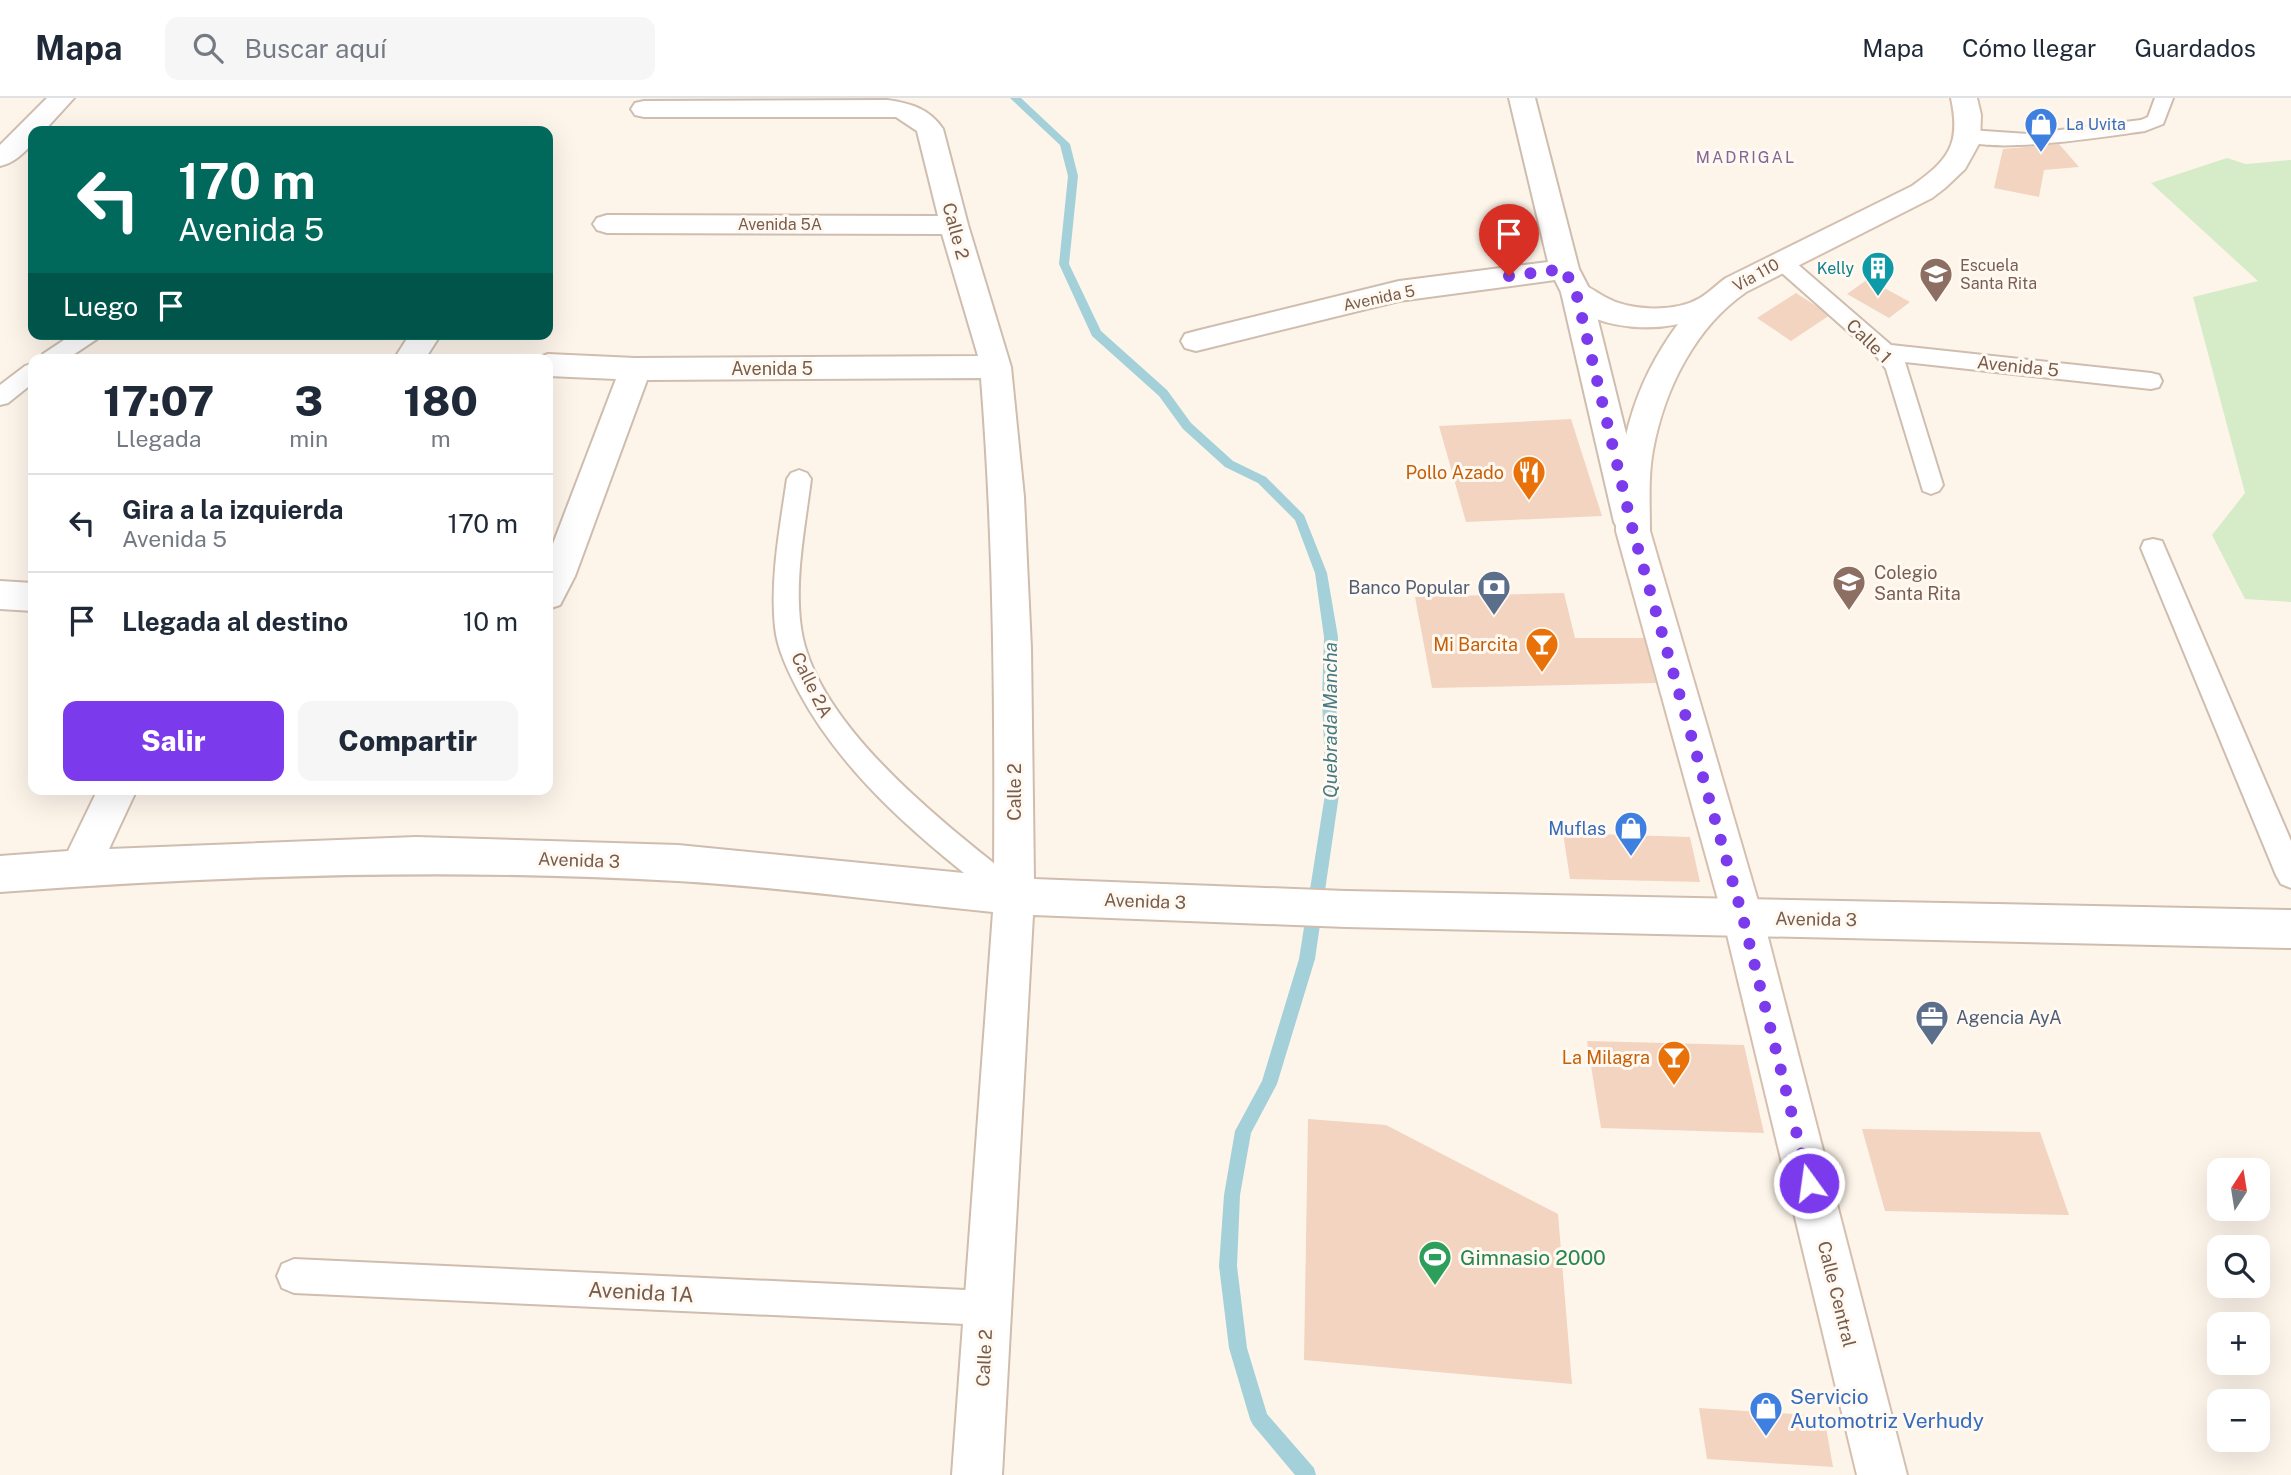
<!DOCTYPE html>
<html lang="es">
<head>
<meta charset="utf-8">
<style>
	body { margin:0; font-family:"Public Sans",sans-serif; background:#f6f6f7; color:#1f2937; height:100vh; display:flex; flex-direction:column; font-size:26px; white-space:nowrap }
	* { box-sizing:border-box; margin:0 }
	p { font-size:23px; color:#747a83 }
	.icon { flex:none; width:38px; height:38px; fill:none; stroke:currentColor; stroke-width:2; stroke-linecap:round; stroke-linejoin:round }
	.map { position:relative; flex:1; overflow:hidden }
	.side { position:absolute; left:28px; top:256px; width:525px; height:441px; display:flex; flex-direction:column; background:#fff; border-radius:14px; box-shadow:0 7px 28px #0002 }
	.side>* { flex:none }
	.guide { position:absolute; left:28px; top:28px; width:525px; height:214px; border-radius:14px; box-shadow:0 7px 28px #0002; background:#00695c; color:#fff; overflow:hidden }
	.needle { width:46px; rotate:12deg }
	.buttons { position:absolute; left:2207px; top:1060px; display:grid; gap:14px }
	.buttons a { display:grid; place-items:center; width:63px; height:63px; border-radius:14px; background:#fff; box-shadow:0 7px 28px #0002; font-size:35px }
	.pin { position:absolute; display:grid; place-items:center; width:60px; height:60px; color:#fff; margin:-72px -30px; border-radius:50% 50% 50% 0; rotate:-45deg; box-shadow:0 0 7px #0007 }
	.pin .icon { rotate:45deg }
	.me { position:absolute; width:77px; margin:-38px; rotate:346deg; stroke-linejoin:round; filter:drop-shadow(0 0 5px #0008) }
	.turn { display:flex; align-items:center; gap:24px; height:147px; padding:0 35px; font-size:32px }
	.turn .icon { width:91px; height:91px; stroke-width:2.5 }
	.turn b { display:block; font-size:49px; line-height:60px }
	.then { display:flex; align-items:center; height:66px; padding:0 35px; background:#0003; gap:14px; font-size:26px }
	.eta { display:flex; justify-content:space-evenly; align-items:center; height:119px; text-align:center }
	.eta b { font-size:42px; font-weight:800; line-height:49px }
	.action { display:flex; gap:14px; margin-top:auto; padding:14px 35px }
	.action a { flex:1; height:80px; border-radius:14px; background:#7c3aed; color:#fff; font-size:28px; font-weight:800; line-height:80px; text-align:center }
	.action a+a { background:#f6f6f7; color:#1f2937 }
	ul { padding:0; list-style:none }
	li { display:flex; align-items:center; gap:21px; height:98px; padding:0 35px; border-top:2px solid #e0e1e3 }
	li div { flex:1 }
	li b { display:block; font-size:26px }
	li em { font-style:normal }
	header { display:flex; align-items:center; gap:42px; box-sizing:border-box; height:98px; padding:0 35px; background:#fff; border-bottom:2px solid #e0e1e3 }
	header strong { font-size:33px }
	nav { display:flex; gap:38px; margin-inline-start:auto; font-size:24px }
	.search { width:490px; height:63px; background:#f6f6f7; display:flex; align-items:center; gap:18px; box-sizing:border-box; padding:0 24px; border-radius:14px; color:#747a83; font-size:26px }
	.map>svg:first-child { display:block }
	.green { fill:#d6ebc8 }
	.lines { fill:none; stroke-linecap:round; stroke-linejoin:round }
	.stream { fill:#a4d1d9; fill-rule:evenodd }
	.building { fill:#f2d4c1 }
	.service-casing { stroke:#cfbdaf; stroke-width:4 }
	.minor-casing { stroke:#cfbdaf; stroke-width:4 }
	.secondary-casing { stroke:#d5bfaf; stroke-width:4 }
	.service { fill:#fff; fill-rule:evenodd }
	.minor { fill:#fff; fill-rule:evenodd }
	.secondary { fill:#fff; fill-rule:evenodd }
	.route { stroke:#7c3aed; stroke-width:12; stroke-dasharray:0 21.6 }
	.labels { text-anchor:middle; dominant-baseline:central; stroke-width:6; stroke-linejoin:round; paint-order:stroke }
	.far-shop-label { font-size:16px; fill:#366cbe; stroke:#fff9f1; text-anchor:start }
	.far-neighbourhood-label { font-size:16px; letter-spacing:2px; fill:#846594; stroke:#fff9f1 }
	.far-street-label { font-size:16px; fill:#785c4c; stroke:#fff9f1 }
	.far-education-label { font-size:16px; fill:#785e54; stroke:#fff9f1; text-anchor:start }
	.far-culture-label { font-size:16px; fill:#0d838f; stroke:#fff9f1; text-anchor:end }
	.street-label { font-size:18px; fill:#785c4c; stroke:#fff9f1 }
	.food-label { font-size:18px; fill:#c56008; stroke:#fff9f1; text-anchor:end }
	.education-label { font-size:18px; fill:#785e54; stroke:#fff9f1; text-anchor:start }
	.service-label { font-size:18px; fill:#4e5e75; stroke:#fff9f1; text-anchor:end }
	.shop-label { font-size:18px; fill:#366cbe; stroke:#fff9f1; text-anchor:end }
	.water-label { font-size:19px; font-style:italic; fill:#437a84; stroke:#fff9f1 }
	.near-leisure-label { font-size:21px; fill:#27864d; stroke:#fff9f1; text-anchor:start }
	.near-street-label { font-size:21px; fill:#785c4c; stroke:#fff9f1 }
	.near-shop-label { font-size:21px; fill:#366cbe; stroke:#fff9f1; text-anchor:start }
</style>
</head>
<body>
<header>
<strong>Mapa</strong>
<div class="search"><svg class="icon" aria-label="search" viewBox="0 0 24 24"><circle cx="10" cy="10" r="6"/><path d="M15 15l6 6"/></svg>Buscar aquí</div>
<nav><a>Mapa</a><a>Cómo llegar</a><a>Guardados</a></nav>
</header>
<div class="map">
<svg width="2291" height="1377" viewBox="0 0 2291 1377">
	<rect width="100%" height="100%" fill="#fdf5ea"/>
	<path class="green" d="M2227,60l19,6 45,-4v442l-46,-3 -33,-64 33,-42 -52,-196 65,-16 -107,-98z"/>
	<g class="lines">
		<path class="stream" d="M1010,0h11l49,46 8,32 -9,88 32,67 66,59 24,33 42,38 33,16 38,38 23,58 11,64 -2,63 4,88 -25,171 -38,125 -26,49 -11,62 -3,71 10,82 20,66 47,54 2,7h-21l-42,-50 -3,-6 -21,-71 -10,-82 5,-71 11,-64 27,-50 37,-122 27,-171 -4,-88 2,-63 -9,-64 -20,-53 -37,-37 -33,-16 -42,-38 -24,-33 -67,-60 -33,-72 9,-88 -8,-31z"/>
	</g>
	<g class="building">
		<path d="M2059,46l20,23 -35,3 -5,27 -45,-9 9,-39z"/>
		<path d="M1868,181l42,23 -21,16 -42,-24z"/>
		<path d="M1796,195l34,22 -39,26 -34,-23z"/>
		<path d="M1571,321l31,97 -136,6 -27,-96z"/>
		<path d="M1564,495l11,45h69l12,45 -224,5 -17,-91z"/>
		<path d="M1563,735l127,4 10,45 -130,-3z"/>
		<path d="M1587,943l157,4 20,88 -163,-5z"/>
		<path d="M1308,1021l78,6 172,89 14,170 -268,-24z"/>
		<path d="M1862,1031l178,3 29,83 -184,-4z"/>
		<path d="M1699,1310l125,8 9,51 -126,-8z"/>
	</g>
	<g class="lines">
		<defs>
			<g id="service">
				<path d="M2155,0h18l-10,26 -18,7c-30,4 -169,27 -186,5l10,-6 59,4 113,-14 7,-3z"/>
				<path d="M1781,156l7,2 103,89 260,28 8,2 3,6 -3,6 -8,2 -246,-27 38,123 -4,6 -8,3 -8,-3 -37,-122 -9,-12 -103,-91 -4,-5 4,-5z"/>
				<path d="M73,236h27l-3,5 -30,20h-27l3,-5z"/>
				<path d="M33,265v20l-25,20 -8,2v-20l25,-19z"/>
				<path d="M799,372l8,3 4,6c-6,48 -17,101 -10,149 14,99 150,201 223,259l5,9 -5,9 -10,4 -10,-4c-78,-62 -157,-124 -205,-213 -10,-19 -22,-43 -24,-65 -5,-48 5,-100 12,-148l4,-6z"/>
				<path d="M2153,441l9,2 3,7 126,293v47l-10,-4 -5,-9 -135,-327 3,-7z"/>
				<path d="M294,1161l693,32 12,5 5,12 -5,12 -12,5 -693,-32 -12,-5 -5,-12 5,-12z"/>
			</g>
			<g id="minor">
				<path d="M47,0h27l-30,33h-11v12c-10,11 -19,20 -33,23v-21z"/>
				<path d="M1509,0h26l44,171 12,23 57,230 -5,9 -12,4 -12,-4 -5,-9 -53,-230 -6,-12 -156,21 -203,50 -11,-3 -4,-7 4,-7 11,-3 203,-50 149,-19z"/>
				<path d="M887,2c23,3 43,9 56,29l25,96 43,142 13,130 7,151 3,231 312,12 945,19v38l-945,-21 -313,-12 -31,560h-50l41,-563c-105,-10 -211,-25 -316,-31 -225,-13 -452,-6 -677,11v-36l68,-5 30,-62h39l-28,60 307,-12 262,8 316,31c1,-167 0,-332 -13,-498l-334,2 -72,196 -15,29 -12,4v-52l68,-178 -68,-3v-17l-11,-1 11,-4 87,4 343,-2 -36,-122 -335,-1 -10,-3 -4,-6 4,-6 10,-3 331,1 -21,-85 -21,-14h-252l-9,-2 -4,-6 4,-6 9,-2z"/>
				<path d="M410,236h31l-16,25h-31z"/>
				<path d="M0,483l33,2v28l-33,-2z"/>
			</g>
			<path id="secondary" d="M1951,0h26l4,17 -1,27 -15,27 -20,19 -13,10 -186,94c-51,35 -82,98 -93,158 -5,27 -3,54 -3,81l113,387 144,557h-50l-134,-557 -107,-387c1,-79 14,-142 62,-207 -36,8 -95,3 -117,-32l5,-7c17,-5 24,4 39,12 24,14 70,16 95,1 9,-5 17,-14 26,-20l186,-92c37,-26 49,-42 39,-88z"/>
		</defs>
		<use href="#service" class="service-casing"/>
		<use href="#minor" class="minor-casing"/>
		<use href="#secondary" class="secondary-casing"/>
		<use href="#service" class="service"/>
		<use href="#minor" class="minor"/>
		<use href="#secondary" class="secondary"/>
	</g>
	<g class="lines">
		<path class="route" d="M1509,178l55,-7 12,23 57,239 110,387 66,265"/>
	</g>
	<defs>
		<symbol id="shop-pin" viewBox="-11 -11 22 30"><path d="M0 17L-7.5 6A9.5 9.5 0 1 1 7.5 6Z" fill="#3f7fe0" stroke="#fff9f1"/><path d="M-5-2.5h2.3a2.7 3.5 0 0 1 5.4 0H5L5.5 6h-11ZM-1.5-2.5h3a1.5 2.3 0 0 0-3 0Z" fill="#fff"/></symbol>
		<symbol id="building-pin" viewBox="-11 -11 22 30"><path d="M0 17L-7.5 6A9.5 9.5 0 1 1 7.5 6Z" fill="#0f9aa8" stroke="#fff9f1"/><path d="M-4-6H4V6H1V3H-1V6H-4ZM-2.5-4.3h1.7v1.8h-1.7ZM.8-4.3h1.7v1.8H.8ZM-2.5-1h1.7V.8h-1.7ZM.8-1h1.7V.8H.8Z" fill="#fff"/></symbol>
		<symbol id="school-pin" viewBox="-11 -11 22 30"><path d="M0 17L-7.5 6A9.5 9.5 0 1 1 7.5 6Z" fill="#8d6e63" stroke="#fff9f1"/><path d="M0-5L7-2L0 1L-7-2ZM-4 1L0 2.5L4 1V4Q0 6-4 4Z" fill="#fff"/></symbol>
		<symbol id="restaurant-pin" viewBox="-11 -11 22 30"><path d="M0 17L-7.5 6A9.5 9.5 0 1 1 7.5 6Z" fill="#e8710a" stroke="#fff9f1"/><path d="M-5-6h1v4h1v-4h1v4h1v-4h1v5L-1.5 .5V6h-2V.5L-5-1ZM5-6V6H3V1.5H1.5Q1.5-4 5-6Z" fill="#fff"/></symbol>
		<symbol id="bank-pin" viewBox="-11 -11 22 30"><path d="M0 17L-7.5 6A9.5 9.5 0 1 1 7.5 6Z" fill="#5c6f8a" stroke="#fff9f1"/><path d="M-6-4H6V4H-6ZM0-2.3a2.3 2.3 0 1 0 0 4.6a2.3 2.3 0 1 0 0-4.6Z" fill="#fff"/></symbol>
		<symbol id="bar-pin" viewBox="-11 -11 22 30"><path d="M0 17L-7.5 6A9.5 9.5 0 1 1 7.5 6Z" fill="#e8710a" stroke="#fff9f1"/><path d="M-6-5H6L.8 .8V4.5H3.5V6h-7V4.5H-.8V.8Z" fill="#fff"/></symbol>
		<symbol id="office-pin" viewBox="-11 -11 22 30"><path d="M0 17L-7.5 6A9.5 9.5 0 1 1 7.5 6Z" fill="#5c6f8a" stroke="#fff9f1"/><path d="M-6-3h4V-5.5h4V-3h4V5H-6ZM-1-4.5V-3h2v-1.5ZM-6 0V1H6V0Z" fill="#fff"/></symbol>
		<symbol id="stadium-pin" viewBox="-11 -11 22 30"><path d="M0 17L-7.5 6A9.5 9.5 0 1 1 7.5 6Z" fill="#2e9e5b" stroke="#fff9f1"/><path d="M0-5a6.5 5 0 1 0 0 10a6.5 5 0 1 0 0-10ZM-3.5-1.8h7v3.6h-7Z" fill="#fff"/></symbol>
	</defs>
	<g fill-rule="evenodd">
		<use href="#shop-pin" x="2022" y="7" width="38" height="52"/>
		<use href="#building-pin" x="1859" y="151" width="38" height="52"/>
		<use href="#school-pin" x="1917" y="157" width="38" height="52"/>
		<use href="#restaurant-pin" x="1510" y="355" width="38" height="52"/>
		<use href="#school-pin" x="1830" y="465" width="38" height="52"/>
		<use href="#bank-pin" x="1475" y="470" width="38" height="52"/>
		<use href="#bar-pin" x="1523" y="527" width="38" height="52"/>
		<use href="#shop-pin" x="1612" y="711" width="38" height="52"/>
		<use href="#office-pin" x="1913" y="900" width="38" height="52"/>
		<use href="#bar-pin" x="1655" y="940" width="38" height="52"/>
		<use href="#stadium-pin" x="1416" y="1140" width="38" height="52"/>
		<use href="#shop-pin" x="1747" y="1291" width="38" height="52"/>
	</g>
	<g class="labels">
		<g class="far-shop-label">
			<text x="2066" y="26">La Uvita</text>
		</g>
		<g class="far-neighbourhood-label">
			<text x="1746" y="59">MADRIGAL</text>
		</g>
		<g class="far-street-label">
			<text x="780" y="126">Avenida 5A</text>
			<text transform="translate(1756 177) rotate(-29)">Vía 110</text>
			<text transform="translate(1379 200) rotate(-12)">Avenida 5</text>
		</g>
		<g class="far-education-label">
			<text x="1960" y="167">Escuela<tspan x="1960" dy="18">Santa Rita</tspan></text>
		</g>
		<g class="far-culture-label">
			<text x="1854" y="170">Kelly</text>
		</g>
		<g class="street-label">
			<text transform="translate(956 133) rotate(75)">Calle 2</text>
			<text transform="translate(1869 243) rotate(44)">Calle 1</text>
			<text transform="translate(2018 268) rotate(6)">Avenida 5</text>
			<text x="772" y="270">Avenida 5</text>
			<text transform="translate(812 587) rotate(64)">Calle 2A</text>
			<text transform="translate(1014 694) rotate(-90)">Calle 2</text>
			<text transform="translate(579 762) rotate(2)">Avenida 3</text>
			<text transform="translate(1145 803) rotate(2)">Avenida 3</text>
			<text transform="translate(1816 821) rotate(1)">Avenida 3</text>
			<text transform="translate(1837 1196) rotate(76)">Calle Central</text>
			<text transform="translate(984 1260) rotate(-87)">Calle 2</text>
		</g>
		<g class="food-label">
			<text x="1504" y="374">Pollo Azado</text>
			<text x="1518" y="546">Mi Barcita</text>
			<text x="1650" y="959">La Milagra</text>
		</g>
		<g class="education-label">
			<text x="1874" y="474">Colegio<tspan x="1874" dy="21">Santa Rita</tspan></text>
		</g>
		<g class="service-label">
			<text x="1470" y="489">Banco Popular</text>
			<text x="1956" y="919" text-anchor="start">Agencia AyA</text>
		</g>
		<g class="shop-label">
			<text x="1606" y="730">Muflas</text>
		</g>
		<g class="water-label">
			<text transform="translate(1330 622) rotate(-90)">Quebrada Mancha</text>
		</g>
		<g class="near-leisure-label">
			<text x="1460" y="1159">Gimnasio 2000</text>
		</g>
		<g class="near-street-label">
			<text transform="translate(641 1194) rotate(3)">Avenida 1A</text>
		</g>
		<g class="near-shop-label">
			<text x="1790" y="1298">Servicio<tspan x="1790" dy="24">Automotriz Verhudy</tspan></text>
		</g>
	</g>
</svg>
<div class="buttons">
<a><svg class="needle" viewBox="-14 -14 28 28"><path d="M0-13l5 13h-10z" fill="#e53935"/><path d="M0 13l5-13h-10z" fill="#747a83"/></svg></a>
<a><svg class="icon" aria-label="search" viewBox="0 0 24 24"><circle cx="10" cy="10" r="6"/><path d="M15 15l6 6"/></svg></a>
<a>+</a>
<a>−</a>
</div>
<div class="pin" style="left:1509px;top:178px;background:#d93025"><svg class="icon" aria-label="arrive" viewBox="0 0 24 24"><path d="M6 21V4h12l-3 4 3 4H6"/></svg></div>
<svg class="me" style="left:1809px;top:1085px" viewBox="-20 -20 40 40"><circle r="17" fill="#7c3aed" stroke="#fff" stroke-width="3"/><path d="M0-11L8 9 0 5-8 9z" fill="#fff"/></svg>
<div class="guide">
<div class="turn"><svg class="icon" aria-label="left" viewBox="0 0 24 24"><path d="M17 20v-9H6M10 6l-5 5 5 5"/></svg><div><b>170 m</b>Avenida 5</div></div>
<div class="then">Luego<svg class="icon" aria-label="arrive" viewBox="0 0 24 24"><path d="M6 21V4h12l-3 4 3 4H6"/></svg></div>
</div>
<section class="side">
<div class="eta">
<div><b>17:07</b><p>Llegada</p></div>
<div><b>3</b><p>min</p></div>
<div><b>180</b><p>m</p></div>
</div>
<ul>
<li><svg class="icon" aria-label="left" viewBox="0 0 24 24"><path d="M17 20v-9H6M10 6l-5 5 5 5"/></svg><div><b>Gira a la izquierda</b><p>Avenida 5</p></div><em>170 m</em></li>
<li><svg class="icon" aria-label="arrive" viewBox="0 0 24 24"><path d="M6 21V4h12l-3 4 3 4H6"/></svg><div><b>Llegada al destino</b></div><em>10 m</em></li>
</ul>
<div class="action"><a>Salir</a><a>Compartir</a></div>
</section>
</div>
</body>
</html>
